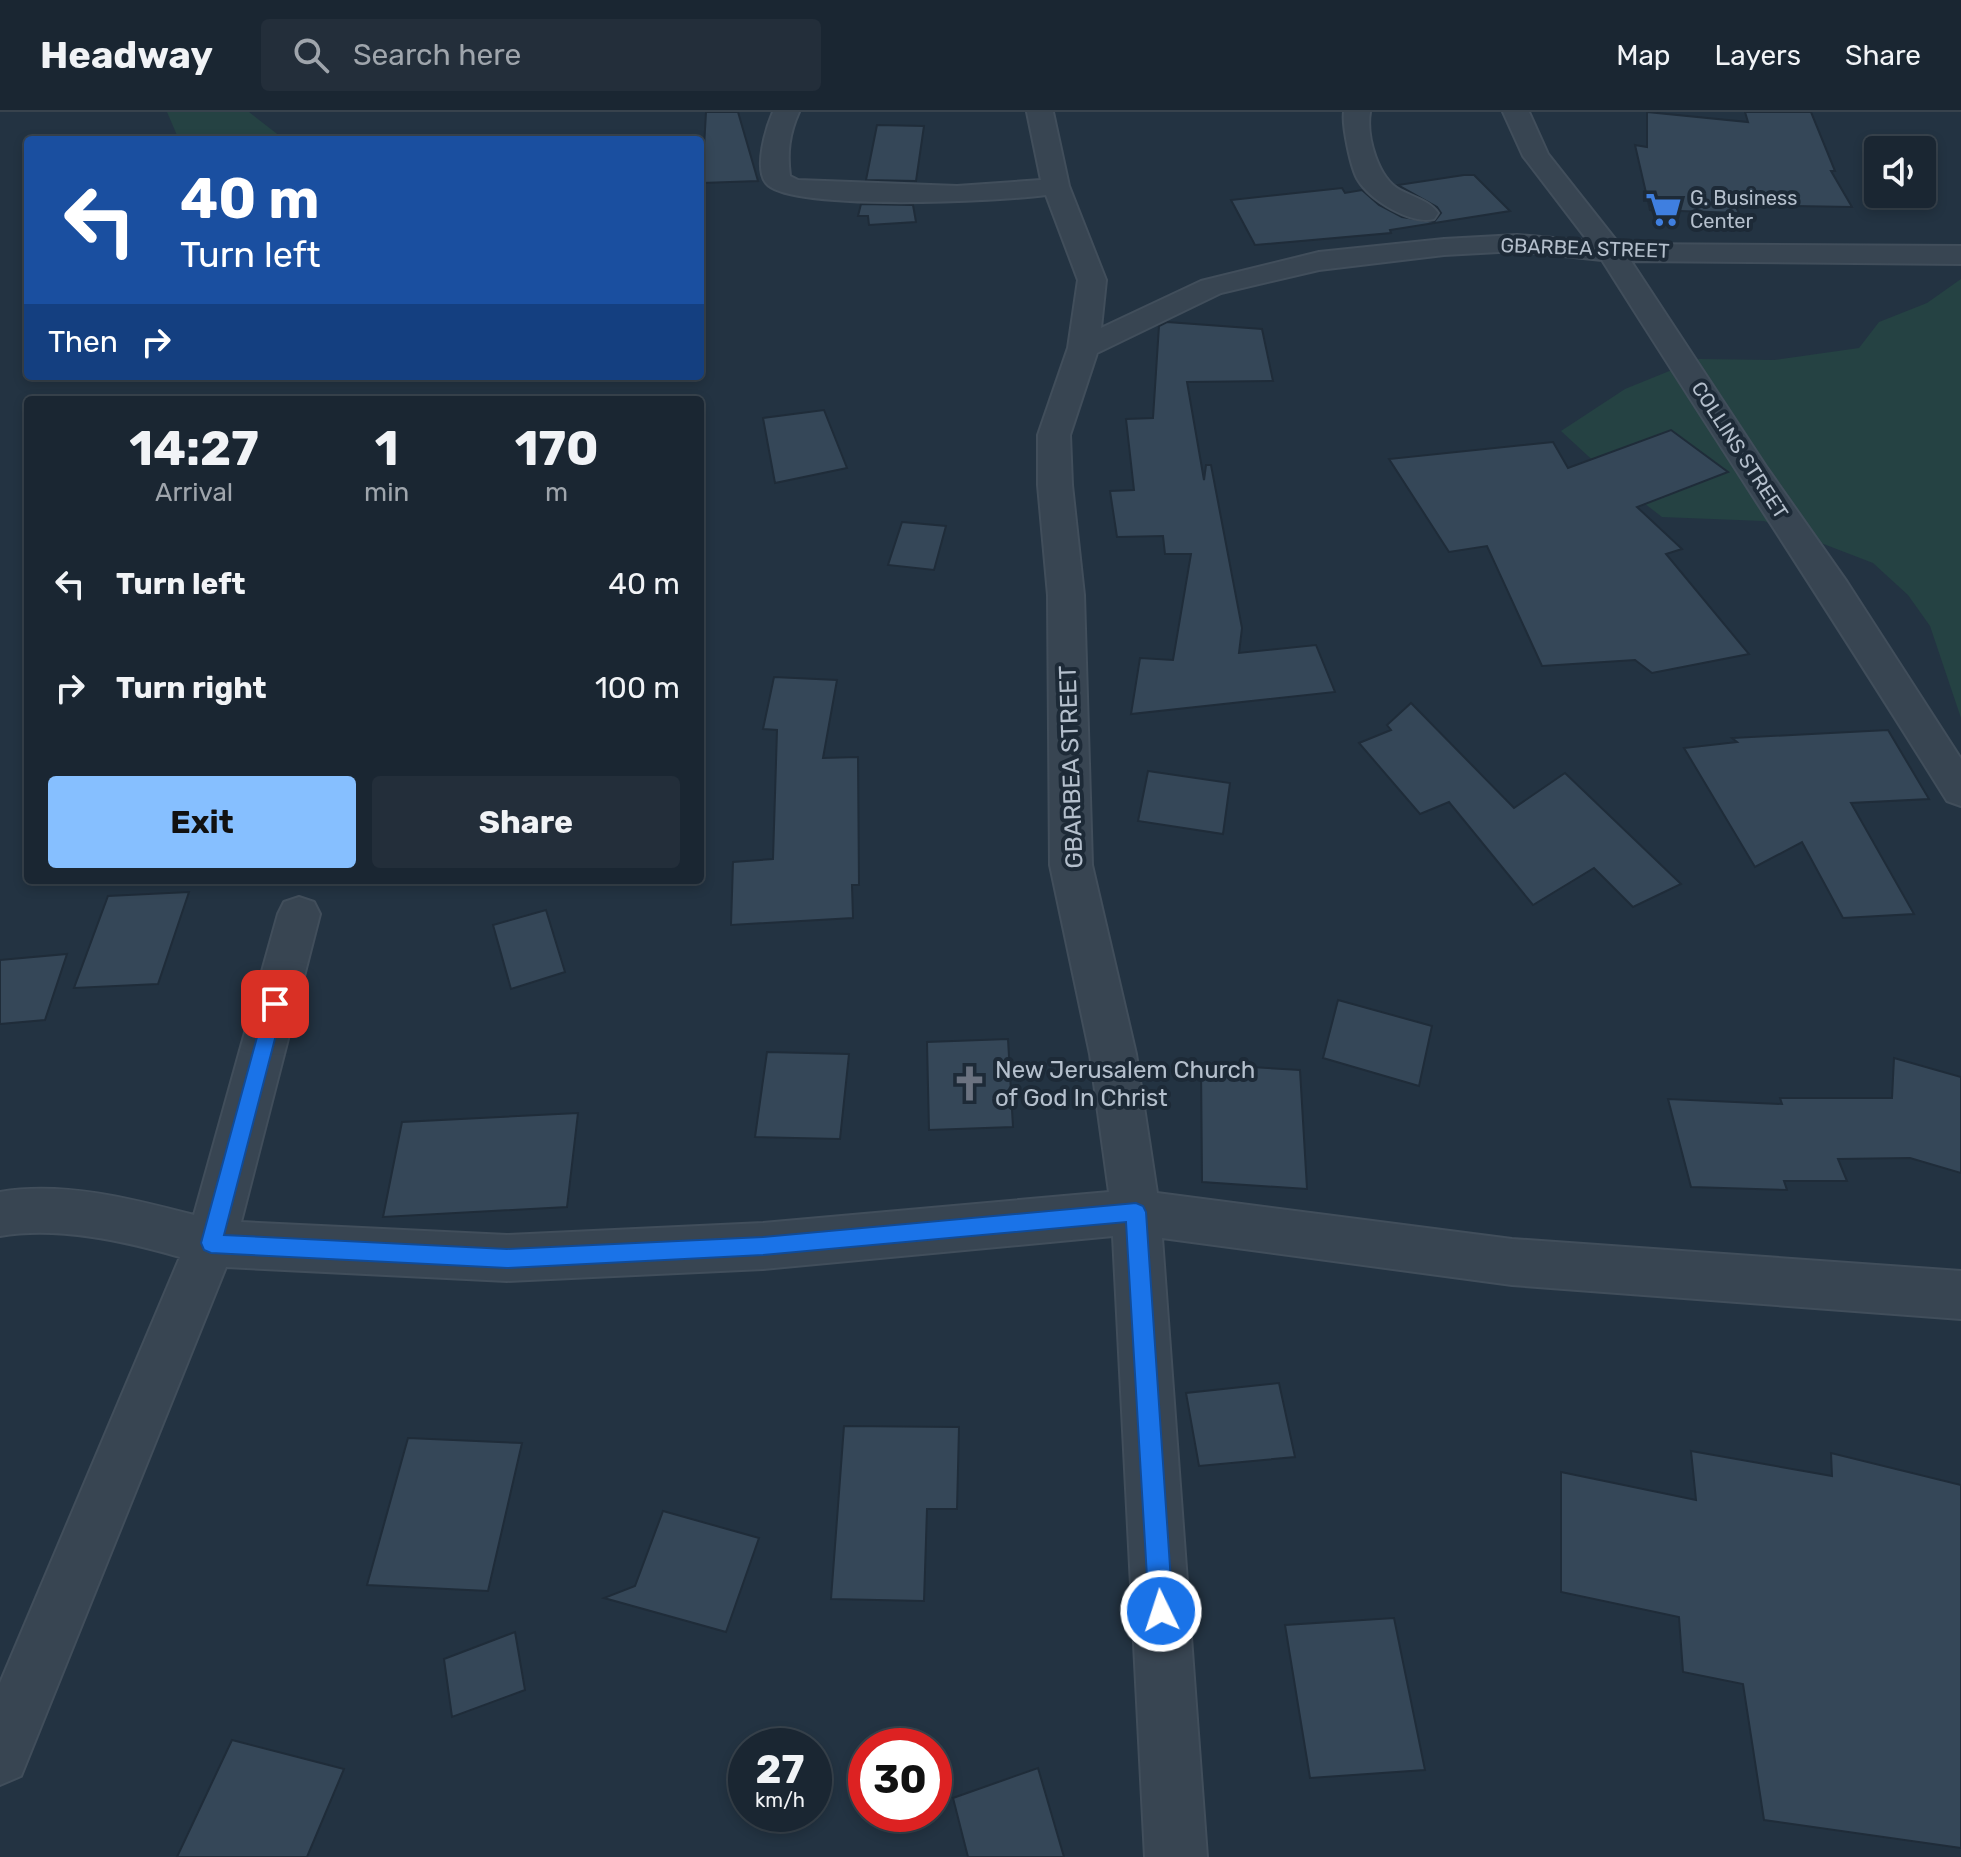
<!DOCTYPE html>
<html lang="en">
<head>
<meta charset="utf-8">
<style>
	body { margin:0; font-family:Rubik,sans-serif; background:#232e3a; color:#f1f3f6; height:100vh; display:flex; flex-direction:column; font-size:30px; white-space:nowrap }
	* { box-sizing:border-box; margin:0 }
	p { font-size:26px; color:#9fa5ac }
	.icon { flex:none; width:44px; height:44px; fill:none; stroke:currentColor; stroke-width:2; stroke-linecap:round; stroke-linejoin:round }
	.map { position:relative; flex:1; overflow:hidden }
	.panel { position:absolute; left:24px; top:284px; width:680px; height:488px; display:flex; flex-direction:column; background:#1a2632; border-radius:8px; box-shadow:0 4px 12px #0003,0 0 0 2px #38434d }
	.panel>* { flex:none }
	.guide { position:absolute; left:24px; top:24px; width:680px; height:244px; border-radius:8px; box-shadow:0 4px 12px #0003,0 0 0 2px #38434d; background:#1a4fa0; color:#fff; overflow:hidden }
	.controls { position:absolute; left:1864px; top:24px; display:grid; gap:16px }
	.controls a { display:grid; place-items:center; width:72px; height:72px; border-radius:8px; background:#1a2632; box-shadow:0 4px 12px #0003,0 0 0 2px #38434d; font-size:40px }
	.speed { position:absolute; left:728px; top:1616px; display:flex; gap:16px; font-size:40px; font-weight:700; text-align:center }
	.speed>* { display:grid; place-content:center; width:104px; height:104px; border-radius:50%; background:#1a2632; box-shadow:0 4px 12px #0003,0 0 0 2px #38434d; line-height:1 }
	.speed small { font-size:20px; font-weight:400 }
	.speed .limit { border:12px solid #d22; background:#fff; color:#111 }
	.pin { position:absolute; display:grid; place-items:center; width:68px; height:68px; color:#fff; margin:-34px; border-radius:16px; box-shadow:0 4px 12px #0006 }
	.me { position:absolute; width:88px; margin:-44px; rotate:356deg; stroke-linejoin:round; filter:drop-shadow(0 0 6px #0008) }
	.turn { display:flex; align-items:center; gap:28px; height:168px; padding:0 24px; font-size:36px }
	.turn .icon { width:104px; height:104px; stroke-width:2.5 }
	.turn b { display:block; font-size:56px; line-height:68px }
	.then { display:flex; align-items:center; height:76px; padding:0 24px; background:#0003; gap:16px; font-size:30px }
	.eta { display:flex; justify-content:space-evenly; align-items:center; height:136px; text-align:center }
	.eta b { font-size:48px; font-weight:700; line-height:56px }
	.action { display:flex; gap:16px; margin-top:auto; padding:16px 24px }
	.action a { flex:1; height:92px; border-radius:8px; background:#86bfff; color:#111; font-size:32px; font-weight:700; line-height:92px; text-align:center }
	.action a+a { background:#232e3a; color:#f1f3f6 }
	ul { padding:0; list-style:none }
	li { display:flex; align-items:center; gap:24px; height:104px; padding:0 24px }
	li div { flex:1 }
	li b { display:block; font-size:30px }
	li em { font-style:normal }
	header { display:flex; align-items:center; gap:48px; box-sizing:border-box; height:112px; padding:0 40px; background:#1a2632; border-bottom:2px solid #38434d }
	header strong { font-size:38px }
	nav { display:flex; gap:44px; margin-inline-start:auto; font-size:28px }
	.search { width:560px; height:72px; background:#232e3a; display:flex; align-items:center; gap:20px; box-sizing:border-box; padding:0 28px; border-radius:8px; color:#9fa5ac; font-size:30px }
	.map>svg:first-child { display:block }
	.green { fill:#254243 }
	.building { fill:#354758; stroke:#1f2c39; stroke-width:2 }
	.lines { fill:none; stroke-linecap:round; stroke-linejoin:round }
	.minor-casing { stroke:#414e5b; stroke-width:4 }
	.minor { fill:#384552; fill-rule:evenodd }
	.route { fill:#1a73e8; stroke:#114b97; stroke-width:2 }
	.labels { text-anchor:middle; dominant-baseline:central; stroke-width:8; stroke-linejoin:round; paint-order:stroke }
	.far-poi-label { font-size:20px; fill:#b4bfcc; stroke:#1d2a37; text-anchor:start }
	.far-street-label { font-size:20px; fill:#b4bfcc; stroke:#1d2a37 }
	.street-label { font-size:24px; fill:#b4bfcc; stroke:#1d2a37 }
	.poi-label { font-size:24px; fill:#b4bfcc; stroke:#1d2a37; text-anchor:start }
</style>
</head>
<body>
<header>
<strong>Headway</strong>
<div class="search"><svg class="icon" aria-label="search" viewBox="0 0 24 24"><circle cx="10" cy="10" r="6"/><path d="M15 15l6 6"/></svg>Search here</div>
<nav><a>Map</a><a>Layers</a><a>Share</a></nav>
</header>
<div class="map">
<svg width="1961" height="1745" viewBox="0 0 1961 1745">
	<rect width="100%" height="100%" fill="#233342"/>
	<g class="green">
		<path d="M167,0h82l36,28h-106z"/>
		<path d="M1961,167v439l-31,-92 -22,-31 -35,-32 -109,-42 -102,-4 -48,-37 -53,-49 64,-42 74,-30 75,1 85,-12 20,-26 48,-19z"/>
	</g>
	<g class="building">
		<path d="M706,0h32l20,69 -56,2z"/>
		<path d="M1647,0l101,10 -3,-10h66l24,59h-4l21,36 -117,-2 4,8 -89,-3 -15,-65 12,2z"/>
		<path d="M877,13l47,1 -8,55 -50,-1z"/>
		<path d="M1464,63h10l36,36 -120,19 1,3 -136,12 -24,-45 111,-12 3,5 17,-3 17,15 23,12 32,5 7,-9 -4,-6 -39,-22z"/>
		<path d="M861,92l52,1 3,17 -47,3 -1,-9h-10z"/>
		<path d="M1167,210l95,7 11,52 -86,1 17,98 2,-15h5l31,163 -3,25 77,-8 19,47 -204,22 9,-56 33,2 18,-106h-26l-2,-18 -46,1 -7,-46 24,-1 -8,-71 27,-1 6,-92z"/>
		<path d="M824,298l23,58 -72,15 -12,-65z"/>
		<path d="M1671,318l57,42 -91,35 45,42 -16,5 83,100 -97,19 -17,-13 -93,6 -55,-120 -38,6 -60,-93 164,-17 15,26z"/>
		<path d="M902,410l44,4 -12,44 -46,-5z"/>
		<path d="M774,565l63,3 -14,78 35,-1 1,128h-7l1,33 -122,7 2,-63 40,-3 4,-129 -14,-1z"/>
		<path d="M1411,591l103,105 51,-35 116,111 -48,23 -39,-39 -61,37 -84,-103 -29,12 -61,-71 32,-13 -4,-5z"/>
		<path d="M1888,618l41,69 -78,4 63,111 -71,4 -41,-76 -47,25 -71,-119 53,-6 -5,-4z"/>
		<path d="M1148,659l82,12 -7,51 -85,-13z"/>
		<path d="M189,780l-31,92 -84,4 34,-92z"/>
		<path d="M546,798l19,62 -54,17 -18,-64z"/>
		<path d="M67,842l-22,66 -45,4v-64z"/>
		<path d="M1338,888l94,26 -13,60 -96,-28z"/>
		<path d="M1008,927l5,88 -84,3 -2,-88z"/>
		<path d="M767,940l82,2 -9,85 -85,-2z"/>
		<path d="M1894,946l67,19v96l-51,-15 -72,1 9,22h-63l3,9 -96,-3 -23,-88 114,5 -2,-6h112z"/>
		<path d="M1201,952l99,6 7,119 -105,-7z"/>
		<path d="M578,1001l-11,94 -184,10 19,-95z"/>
		<path d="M1279,1271l16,74 -96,9 -13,-73z"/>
		<path d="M844,1314l115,1 -2,82h-30l-3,92 -93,-2z"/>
		<path d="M408,1326l114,5 -34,148 -121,-6z"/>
		<path d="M1691,1339l141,25 -1,-23 130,32v363l-197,-28 -21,-136 -60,-12 -4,-55 -118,-25v-120l135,28z"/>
		<path d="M663,1399l96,27 -33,94 -122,-34 31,-12z"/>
		<path d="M1394,1506l31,152 -115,8 -25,-153z"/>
		<path d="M515,1520l10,58 -73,27 -8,-58z"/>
		<path d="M232,1628l112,29 -37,88h-130z"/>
		<path d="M1038,1656l26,89h-96l-15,-59z"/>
	</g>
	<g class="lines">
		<defs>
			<g id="minor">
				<path d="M773,0h26c-10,22 -12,41 -9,64l8,4 159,6 84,-6 -14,-68h26l16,74 37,94 -5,48 100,-47 118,-29 125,-13 73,-4 71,6 -65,-85 -20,-44h26l19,42 71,90 342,2v18l-330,-3 136,207 80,114 114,177v47l-14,-5c-113,-182 -231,-360 -345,-541l-85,-9 -73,4 -125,15 -98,23 -124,60 -27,82 2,50 12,110 8,270 44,189 21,139 355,46 449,32v48l-449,-34 -350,-47 45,619h-62l-32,-621 -350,33 -256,12 -281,-14 -205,509 -21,9v-102l180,-426c-56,-16 -122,-31 -180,-21v-44c63,-11 133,7 194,23l84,-301 6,-12 15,-5 15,5 6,12 -79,308 266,13 256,-12 346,-31 -19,-138 -40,-189 -2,-270 -10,-110v-50l30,-87 10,-68 -32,-85c-41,6 -258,17 -280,-12 -12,-15 0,-55 7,-71z"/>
				<path d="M1344,0h26c-4,25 8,66 30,78 13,7 30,11 38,23l-4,6c-23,6 -64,-19 -76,-39 -7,-11 -16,-55 -14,-68z"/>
			</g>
		</defs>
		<use href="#minor" class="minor-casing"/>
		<use href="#minor" class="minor"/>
	</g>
	<path class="route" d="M275,885l7,2 2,5 -60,231 283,14 256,-12 373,-34 7,3 3,6 27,399 -4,9 -8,3 -8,-3 -4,-9 -23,-389 -363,33 -256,13 -296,-15 -7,-3 -3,-7 65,-239 3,-5z"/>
	<defs>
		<symbol id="supermarket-bare" viewBox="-9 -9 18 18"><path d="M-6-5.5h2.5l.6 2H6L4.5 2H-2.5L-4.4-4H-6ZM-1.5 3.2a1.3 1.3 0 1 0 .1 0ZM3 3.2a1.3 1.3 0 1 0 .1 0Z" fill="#3f7fe0" stroke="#1d2a37" stroke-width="2.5" paint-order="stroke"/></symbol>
		<symbol id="church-bare" viewBox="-9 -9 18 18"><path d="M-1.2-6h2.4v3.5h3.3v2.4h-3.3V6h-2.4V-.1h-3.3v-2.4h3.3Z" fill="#6b7280" stroke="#1d2a37" stroke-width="2.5" paint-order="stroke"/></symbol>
	</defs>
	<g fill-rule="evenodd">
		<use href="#supermarket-bare" x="1638" y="72" width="51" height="51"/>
		<use href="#church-bare" x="944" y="946" width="51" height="51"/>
	</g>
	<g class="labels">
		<g class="far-poi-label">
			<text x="1690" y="86">G. Business<tspan x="1690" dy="23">Center</tspan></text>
		</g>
		<g class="far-street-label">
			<text transform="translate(1585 136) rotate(2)">GBARBEA STREET</text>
			<text transform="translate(1740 338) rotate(57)">COLLINS STREET</text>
		</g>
		<g class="street-label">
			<text transform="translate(1071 655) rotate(-92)">GBARBEA STREET</text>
		</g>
		<g class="poi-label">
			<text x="995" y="958">New Jerusalem Church<tspan x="995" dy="28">of God In Christ</tspan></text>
		</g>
	</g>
</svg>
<div class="controls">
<a><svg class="icon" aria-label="sound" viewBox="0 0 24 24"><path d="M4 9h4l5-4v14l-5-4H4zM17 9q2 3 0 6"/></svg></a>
</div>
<div class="speed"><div>27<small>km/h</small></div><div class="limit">30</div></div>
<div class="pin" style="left:275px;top:892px;background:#d93025"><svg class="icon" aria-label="arrive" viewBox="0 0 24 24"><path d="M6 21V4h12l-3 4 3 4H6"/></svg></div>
<svg class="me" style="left:1161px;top:1499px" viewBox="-20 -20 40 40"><circle r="17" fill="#1a73e8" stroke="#fff" stroke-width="3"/><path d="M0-11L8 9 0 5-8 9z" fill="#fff"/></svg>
<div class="guide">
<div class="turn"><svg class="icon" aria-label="left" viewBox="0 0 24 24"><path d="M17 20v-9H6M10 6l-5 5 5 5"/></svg><div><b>40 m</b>Turn left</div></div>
<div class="then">Then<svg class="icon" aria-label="right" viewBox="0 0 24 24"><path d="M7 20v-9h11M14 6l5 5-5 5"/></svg></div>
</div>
<section class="panel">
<div class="eta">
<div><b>14:27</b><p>Arrival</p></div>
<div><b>1</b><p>min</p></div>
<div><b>170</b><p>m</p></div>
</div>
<ul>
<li><svg class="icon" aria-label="left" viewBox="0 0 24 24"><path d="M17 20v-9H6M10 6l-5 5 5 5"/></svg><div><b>Turn left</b></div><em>40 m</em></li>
<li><svg class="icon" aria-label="right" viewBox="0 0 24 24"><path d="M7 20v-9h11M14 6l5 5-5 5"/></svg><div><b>Turn right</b></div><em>100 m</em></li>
</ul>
<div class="action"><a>Exit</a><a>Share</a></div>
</section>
</div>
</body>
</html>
